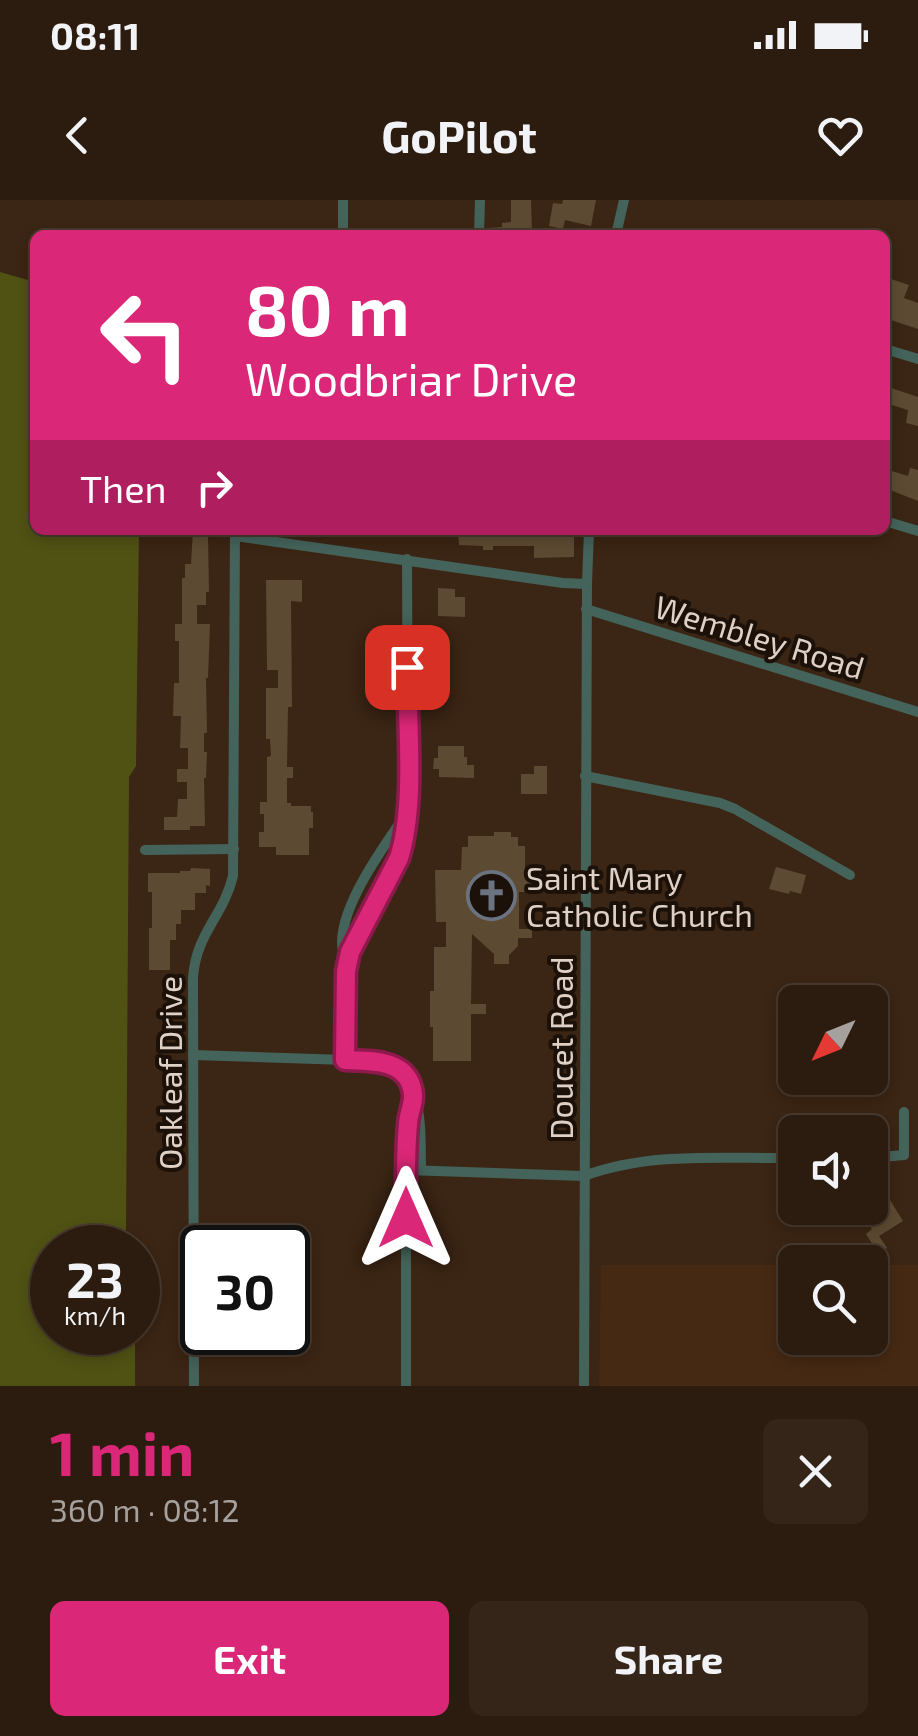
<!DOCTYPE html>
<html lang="en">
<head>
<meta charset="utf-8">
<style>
	body { margin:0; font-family:"Exo 2",sans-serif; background:#342518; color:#f1f3f6; height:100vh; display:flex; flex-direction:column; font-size:38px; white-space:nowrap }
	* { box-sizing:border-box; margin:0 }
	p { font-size:32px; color:#a6a19e }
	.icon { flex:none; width:55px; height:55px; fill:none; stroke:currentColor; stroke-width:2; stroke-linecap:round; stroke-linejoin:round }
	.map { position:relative; height:1186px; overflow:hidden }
	.drawer { display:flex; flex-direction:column; background:#2c1c0f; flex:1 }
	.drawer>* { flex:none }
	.hud { position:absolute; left:30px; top:30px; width:860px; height:305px; border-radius:15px; box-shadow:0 5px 15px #0003,0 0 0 2px #483a2f; background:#db2777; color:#fff; overflow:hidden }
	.needle { width:65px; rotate:227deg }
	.fabs { position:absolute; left:778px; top:785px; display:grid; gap:20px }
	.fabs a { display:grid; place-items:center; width:110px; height:110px; border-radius:15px; background:#2c1c0f; box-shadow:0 5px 15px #0003,0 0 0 2px #483a2f; font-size:50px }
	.speed { position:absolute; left:30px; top:1025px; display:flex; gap:20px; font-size:50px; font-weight:700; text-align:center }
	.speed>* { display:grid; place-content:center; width:130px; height:130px; border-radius:50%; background:#2c1c0f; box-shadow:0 5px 15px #0003,0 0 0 2px #483a2f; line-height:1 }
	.speed small { font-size:25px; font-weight:400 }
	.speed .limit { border:5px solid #111; border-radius:15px; background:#fff; color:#111 }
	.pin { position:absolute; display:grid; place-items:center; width:85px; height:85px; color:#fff; margin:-42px; border-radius:20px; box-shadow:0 5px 15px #0006 }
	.me { position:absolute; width:110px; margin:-55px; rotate:0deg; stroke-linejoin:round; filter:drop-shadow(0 0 8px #0008) }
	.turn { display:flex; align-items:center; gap:35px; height:210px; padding:0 50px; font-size:45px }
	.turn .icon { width:130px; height:130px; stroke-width:2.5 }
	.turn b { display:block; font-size:70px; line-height:85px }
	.then { display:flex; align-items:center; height:95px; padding:0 50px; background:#0003; gap:20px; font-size:38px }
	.round { display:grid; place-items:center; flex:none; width:105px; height:105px; border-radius:15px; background:#342518 }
	.head { display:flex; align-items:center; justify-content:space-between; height:170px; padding:0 50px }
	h1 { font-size:60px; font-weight:700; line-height:75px; color:#db2777 }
	.primary-button { display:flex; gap:20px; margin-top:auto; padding:20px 50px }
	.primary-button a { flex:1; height:115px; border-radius:15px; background:#db2777; color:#fff; font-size:40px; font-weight:700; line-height:115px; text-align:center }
	.primary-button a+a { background:#342518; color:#f1f3f6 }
	.status { display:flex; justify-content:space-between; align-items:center; height:70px; padding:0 50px; background:#2c1c0f; direction:ltr }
	.status svg { height:28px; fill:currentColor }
	header { display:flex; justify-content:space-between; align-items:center; height:130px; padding:0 50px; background:#2c1c0f; font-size:45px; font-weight:700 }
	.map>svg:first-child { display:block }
	.built { fill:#452913 }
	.green { fill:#505214 }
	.building { fill:#5d4a32 }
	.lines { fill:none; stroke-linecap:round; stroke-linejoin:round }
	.minor { stroke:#44635a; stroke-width:10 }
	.route-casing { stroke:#8e194d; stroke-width:25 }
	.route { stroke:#db2777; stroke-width:18 }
	.labels { text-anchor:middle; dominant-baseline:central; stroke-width:8; stroke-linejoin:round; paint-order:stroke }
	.street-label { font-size:32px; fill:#dfd0c6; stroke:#1b1109 }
	.poi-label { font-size:32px; fill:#dfd0c6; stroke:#1b1109; text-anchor:start }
</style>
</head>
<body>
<div class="status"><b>08:11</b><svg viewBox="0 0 49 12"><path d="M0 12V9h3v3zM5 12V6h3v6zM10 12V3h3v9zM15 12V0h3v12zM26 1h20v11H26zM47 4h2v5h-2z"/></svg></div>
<header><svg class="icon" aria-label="back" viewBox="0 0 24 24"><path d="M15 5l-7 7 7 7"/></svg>GoPilot<svg class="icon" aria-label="heart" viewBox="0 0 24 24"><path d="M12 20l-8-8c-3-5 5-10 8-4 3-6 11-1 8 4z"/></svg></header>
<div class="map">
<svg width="918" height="1186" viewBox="0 0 918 1186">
	<rect width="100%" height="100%" fill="#3b2514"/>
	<path class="built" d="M601,1065h194v73h75v-73h48v121h-319z"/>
	<path class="green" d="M0,72l35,10v248h104l-3,236 -7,11 -3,458 8,12 -82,1v84l83,1v53h-135z"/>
	<g class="building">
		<path d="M511,0h20l1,35h-44v-7l14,-1v-4l9,-1z"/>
		<path d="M563,0h33l-5,26 -26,-6 -2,9 -14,-3 4,-23 9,1z"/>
		<path d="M885,77l24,8 -5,13 14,5v26l-33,-11z"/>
		<path d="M885,186l33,11v29l-12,-3 2,-13 -23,-7z"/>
		<path d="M910,268l8,2v31l-33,-13v-19l23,7z"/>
		<path d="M193,330h14l1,8 1,54h-3v13h-9v19h13l-2,54h-2l1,55h-3v19h3l-1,26h-2l1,48h-15v4h-26v-13h13l1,-18h9v-17h-10v-13h11v-21h-8l1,-32h-8l1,-33h5v-42h-4v-17h7v-46h3v-14h6z"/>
		<path d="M458,330h116v27l-40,1v-12h-41v4h-10v-4l-24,-1z"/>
		<path d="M266,380h36v22l-11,-1 1,106h-4l-1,60h6v11h-6v25h4v3h20v6h2v16h-4v27h-33v-8h-17v-15h5v-18h-4v-12h7v-45l4,-1 -1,-17h-4v-51h12v-18h-11z"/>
		<path d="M438,388l17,1v8h10v20l-27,-1z"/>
		<path d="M438,546h26v11h3v8h7v13l-35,-1v-8h-6l1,-11h4z"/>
		<path d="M534,566h13v28h-26v-20h13z"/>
		<path d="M494,632h17v5h7v9h7v30h16v16h-22v37h13v9h-14v8l-9,9v9h-15v-10l-22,-20 -1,70h15v10h-15v47h-38v-34h-3v-36h4v-44h12v-25h-10l-1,-52h26l1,-23h6v-11h26z"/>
		<path d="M776,667l30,8 -5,19 -11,-3 -1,3 -20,-5z"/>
		<path d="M191,668l19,1v17l-4,-1v8h-11v17h-14v14h-5v16h-6v30h-21v-42h3v-36h-4v-19h32v-2h10z"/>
		<path d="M890,1000l13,21 -24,15 8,12 -9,5 -12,-19 6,-5 -8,-13z"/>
	</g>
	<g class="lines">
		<g class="minor">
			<path d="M343,35v-35"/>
			<path d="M479,35l1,-35"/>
			<path d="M616,35l8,-35"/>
			<path d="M885,149l33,10"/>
			<path d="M885,321l33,10"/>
			<path d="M235,336l328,47 24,1"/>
			<path d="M586,409l332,103"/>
			<path d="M585,576l135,27 15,6 115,66"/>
			<path d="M145,650l89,-1"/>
			<path d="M345,765c-1,-7 -3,-16 -3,-24 1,-39 42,-95 64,-127"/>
			<path d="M193,855l184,6c49,8 43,71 44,109"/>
			<path d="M345,860v-89l5,-19 49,-94 5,-15 4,-33 -1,-251"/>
			<path d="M870,958l34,-3v-43"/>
			<path d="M406,970l178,6c67,-25 141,-17 211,-18"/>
			<path d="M194,1186l-1,-408c3,-45 30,-61 40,-102l2,-346"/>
			<path d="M406,1186v-216l2,-50 5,-20"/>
			<path d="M584,1186l3,-802 2,-54"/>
		</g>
	</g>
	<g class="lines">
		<defs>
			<path id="route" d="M406,1018c0,-31 -1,-63 2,-93 0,-11 6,-21 5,-31 -4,-35 -41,-33 -68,-34l1,-89 4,-19 49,-94c17,-54 8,-133 8,-191"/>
		</defs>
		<use href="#route" class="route-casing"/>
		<use href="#route" class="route"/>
	</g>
	<defs>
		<symbol id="church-ring" viewBox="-11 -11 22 22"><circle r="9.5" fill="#1b1109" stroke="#6b7280" stroke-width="1.5"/><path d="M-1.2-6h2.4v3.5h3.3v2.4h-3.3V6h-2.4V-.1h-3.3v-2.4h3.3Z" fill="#6b7280"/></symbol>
	</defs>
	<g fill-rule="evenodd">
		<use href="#church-ring" x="464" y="668" width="55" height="55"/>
	</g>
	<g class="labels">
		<g class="street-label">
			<text transform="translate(760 436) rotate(17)">Wembley Road</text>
			<text transform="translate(560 848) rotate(-90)">Doucet Road</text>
			<text transform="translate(169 873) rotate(-90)">Oakleaf Drive</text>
		</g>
		<g class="poi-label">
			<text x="526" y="677">Saint Mary<tspan x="526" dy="37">Catholic Church</tspan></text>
		</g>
	</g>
</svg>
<div class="fabs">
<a><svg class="needle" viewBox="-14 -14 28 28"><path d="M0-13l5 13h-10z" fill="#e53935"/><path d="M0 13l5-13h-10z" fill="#a6a19e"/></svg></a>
<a><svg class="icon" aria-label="sound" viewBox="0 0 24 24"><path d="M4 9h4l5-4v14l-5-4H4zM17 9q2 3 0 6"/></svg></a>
<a><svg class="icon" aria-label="search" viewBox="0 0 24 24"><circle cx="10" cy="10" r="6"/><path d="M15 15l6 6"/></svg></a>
</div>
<div class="speed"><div>23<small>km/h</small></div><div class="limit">30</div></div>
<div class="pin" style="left:407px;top:467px;background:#d93025"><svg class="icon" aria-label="arrive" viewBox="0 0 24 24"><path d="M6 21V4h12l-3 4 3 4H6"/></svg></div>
<svg class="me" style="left:406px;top:1018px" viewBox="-20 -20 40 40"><path d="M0-17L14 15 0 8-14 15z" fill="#db2777" stroke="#fff" stroke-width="4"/></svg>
<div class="hud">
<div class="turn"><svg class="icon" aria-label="left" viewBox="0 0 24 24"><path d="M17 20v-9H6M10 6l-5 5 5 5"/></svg><div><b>80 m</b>Woodbriar Drive</div></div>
<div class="then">Then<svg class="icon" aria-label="right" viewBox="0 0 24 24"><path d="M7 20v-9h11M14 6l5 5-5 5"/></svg></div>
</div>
</div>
<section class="drawer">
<div class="head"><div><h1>1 min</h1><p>360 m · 08:12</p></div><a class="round"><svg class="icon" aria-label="close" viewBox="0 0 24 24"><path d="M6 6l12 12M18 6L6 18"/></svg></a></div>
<div class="primary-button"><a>Exit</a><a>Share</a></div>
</section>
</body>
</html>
